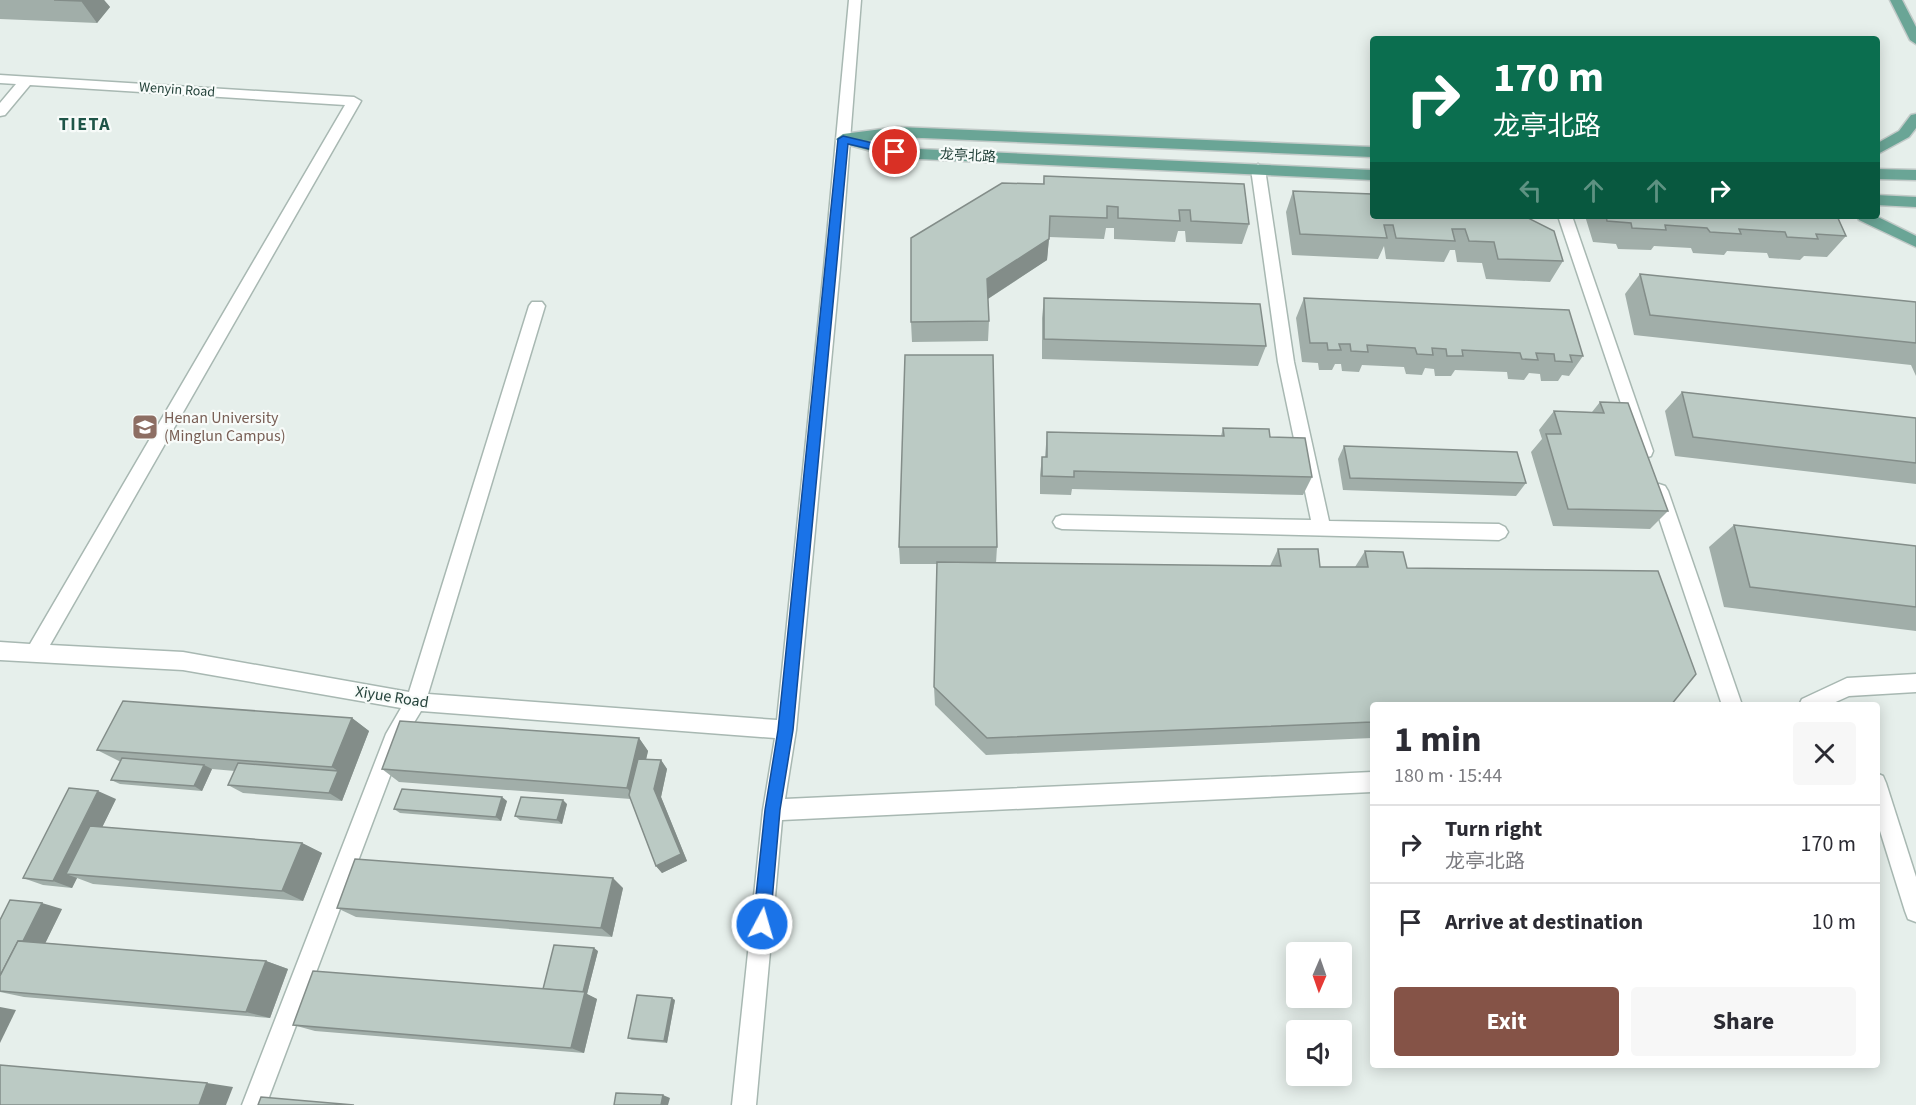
<!DOCTYPE html>
<html lang="en">
<head>
<meta charset="utf-8">
<style>
	body { margin:0; font-family:"Source Sans 3","Noto Sans SC",sans-serif; background:#f7f7f7; color:#2b2b33; height:100vh; display:flex; flex-direction:column; font-size:22px; white-space:nowrap }
	* { box-sizing:border-box; margin:0 }
	p { font-size:20px; color:#7c7c81 }
	.icon { flex:none; width:33px; height:33px; fill:none; stroke:currentColor; stroke-width:2; stroke-linecap:round; stroke-linejoin:round }
	.map { position:relative; flex:1; overflow:hidden }
	.details { position:absolute; left:1370px; top:702px; width:510px; height:366px; display:flex; flex-direction:column; background:#fff; border-radius:6px; box-shadow:0 3px 15px #0003 }
	.details>* { flex:none }
	.banner { position:absolute; left:1370px; top:36px; width:510px; height:183px; border-radius:6px; box-shadow:0 3px 15px #0003; background:#0b6e4f; color:#fff; overflow:hidden }
	.needle { width:39px; rotate:182deg }
	.buttons { position:absolute; left:1286px; top:942px; display:grid; gap:12px }
	.buttons a { display:grid; place-items:center; width:66px; height:66px; border-radius:6px; background:#fff; box-shadow:0 3px 15px #0003; font-size:30px }
	.pin { position:absolute; display:grid; place-items:center; width:51px; height:51px; color:#fff; margin:-26px; border:3px solid #fff; border-radius:50%; box-shadow:0 2px 6px #0007 }
	.me { position:absolute; width:66px; margin:-33px; rotate:6deg; stroke-linejoin:round; filter:drop-shadow(0 0 4px #0008) }
	.turn { display:flex; align-items:center; gap:21px; height:126px; padding:0 24px; font-size:27px }
	.turn .icon { width:78px; height:78px; stroke-width:2.5 }
	.turn b { display:block; font-size:42px; line-height:51px }
	.lanes { display:flex; align-items:center; height:57px; padding:0 24px; background:#0003; justify-content:center; gap:30px; direction:ltr }
	.lanes .off { opacity:.35 }
	.round { display:grid; place-items:center; flex:none; width:63px; height:63px; border-radius:6px; background:#f7f7f7 }
	.overview { display:flex; align-items:center; justify-content:space-between; height:102px; padding:0 24px }
	h1 { font-size:36px; font-weight:700; line-height:45px }
	.action { display:flex; gap:12px; margin-top:auto; padding:12px 24px }
	.action a { flex:1; height:69px; border-radius:6px; background:#855347; color:#fff; font-size:24px; font-weight:700; line-height:69px; text-align:center }
	.action a+a { background:#f7f7f7; color:#2b2b33 }
	ul { padding:0; list-style:none }
	li { display:flex; align-items:center; gap:18px; height:78px; padding:0 24px; border-top:2px solid #e1e1e2 }
	li div { flex:1 }
	li b { display:block; font-size:22px }
	li em { font-style:normal }
	.map>svg:first-child { display:block }
	.lines { fill:none; stroke-linecap:round; stroke-linejoin:round }
	.minor-casing { stroke:#a8b8b2; stroke-width:3 }
	.major-casing { stroke:#c2cac8; stroke-width:3 }
	.minor { fill:#fff; fill-rule:evenodd }
	.major { fill:#6aa596; fill-rule:evenodd }
	.wall { fill:#a1aea9 }
	.shaded-wall { fill:#838d89 }
	.building { fill:#bbcac4; stroke:#838d89; stroke-width:1.5 }
	.route { fill:#1a73e8; stroke:#114b97; stroke-width:1.5 }
	.labels { text-anchor:middle; dominant-baseline:central; stroke-width:4.5; stroke-linejoin:round; paint-order:stroke }
	.far-street-label { font-size:14px; fill:#24423a; stroke:#f7fbf9 }
	.education-label { font-size:16px; fill:#785e54; stroke:#f7fbf9; text-anchor:start }
	.street-label { font-size:16px; fill:#24423a; stroke:#f7fbf9 }
	.far-district-label { font-size:18px; font-weight:bold; letter-spacing:1.5px; fill:#1f5548; stroke:#f7fbf9 }
</style>
</head>
<body>
<div class="map">
<svg width="1916" height="1105" viewBox="0 0 1916 1105">
	<rect width="100%" height="100%" fill="#e6efeb"/>
	<g class="lines">
		<defs>
			<g id="minor">
				<path d="M849,0h12l-21,268 -44,462 -11,69 587,-27v20l-590,28 -26,285h-24l31,-295 12,-72 -354,-27 -17,28 -138,366h-24l144,-371 15,-26 -218,-38 -183,-10v-18l30,2 315,-539 -315,-20 -25,30 -5,1v-13l16,-19 -16,-1v-8l354,22 7,4 -311,544 133,7 226,40 120,-386 3,-4h10l3,4 -117,388 349,26 47,-452z"/>
				<path d="M1258,164l7,5 29,193 35,159 170,3 6,3 3,5 -3,5 -6,3 -437,-11 -6,-2 -3,-5 3,-5 6,-2 249,5 -33,-158 -27,-193z"/>
				<path d="M1558,216h14l81,235 -2,5 -6,2 -6,-2 -2,-5z"/>
				<path d="M1659,484l6,2 3,5 74,214h-20l-72,-214 3,-5z"/>
				<path d="M1916,674v18l-67,4 -20,9h-30l3,-6 45,-21z"/>
				<path d="M1876,773l7,3 3,7 30,94v45l-8,-3 -3,-8 -29,-93z"/>
			</g>
			<g id="major">
				<path d="M1890,0h12l14,27v17l-6,-4z"/>
				<path d="M1916,114v14l-7,9 -33,18v-11l23,-13 12,-16z"/>
				<path d="M898,127l474,20v10l-474,-20 -31,4 30,7 475,22v10l-475,-22 -59,-16 -2,-3 7,-5z"/>
				<path d="M1876,169l40,1v10l-40,-1z"/>
				<path d="M1876,195l40,2v10l-40,-2z"/>
				<path d="M1857,216h19l40,20v11l-57,-27z"/>
			</g>
		</defs>
		<use href="#minor" class="minor-casing"/>
		<use href="#major" class="major-casing"/>
		<use href="#minor" class="minor"/>
		<use href="#major" class="major"/>
	</g>
	<g class="wall">
		<path d="M0,0h104l6,7 -13,16 -97,-4z"/>
		<path d="M1044,176l205,48 -7,20 -56,-2 -1,-11h-7l-3,11 -61,-3v-11h-8l-2,11 -55,-2 -2,23 -59,39 1,22 -1,20 -76,1 -1,-20 132,-138z"/>
		<path d="M1293,191l231,25 39,45 -13,21 -64,-3 -4,-16 -25,-1 -2,-12h-5l-6,12 -58,-3 -2,-13 -6,13 -86,-4 -6,-43z"/>
		<path d="M1585,216h252l9,20 -19,21 -23,-1 -4,4 -31,-2 -2,-5 -40,-2 -3,4 -31,-2 -2,-5 -37,-2 -3,4 -33,-1 -2,-5 -23,-2z"/>
		<path d="M1640,274l276,28v74l-5,-11 -277,-30 -9,-41z"/>
		<path d="M1044,298l222,48 -8,20 -216,-7v-41z"/>
		<path d="M1304,298l279,58 -14,20 -7,-1 -4,6h-17l-1,-7 -11,-1 -5,7 -16,-1 -1,-7 -52,-2 -4,6h-16l-1,-7 -9,-1 -3,7 -16,-1 -2,-7 -42,-2 -3,7 -17,-1 -1,-7h-6l-3,6h-13l-1,-7 -16,-1 -6,-44z"/>
		<path d="M1682,392l234,26v66l-241,-28 -10,-45z"/>
		<path d="M1600,402l68,109 -18,18 -97,-3 -22,-74 11,-13 -3,-9 15,-19 38,1z"/>
		<path d="M1223,428l47,9 42,40 -9,18 -231,-6 -1,6 -31,-1v-19l2,-18h3l2,-25 174,4z"/>
		<path d="M1344,446l182,37 -10,13 -173,-6 -5,-31z"/>
		<path d="M1734,525l182,21v85l-192,-24 -15,-60z"/>
		<path d="M899,547h98l-1,16 274,3 8,-17 42,18h35l10,-16 38,1 -31,153v33l-386,17 -51,-50 -1,-18 3,-123h-37z"/>
		<path d="M352,718l17,13 -27,70 -99,-8 -15,-8 7,-14 -23,-2 -10,22 -82,-7 -9,-4 10,-18 -24,-12z"/>
		<path d="M639,738l9,13 -2,8 15,1 6,9 -6,28 26,64 -25,12 -6,-7 -25,-67 -232,-17 -17,-13z"/>
		<path d="M116,799l-14,28 200,16 20,10 -19,48 -210,-17 -16,-6 -5,10 -29,-3 -20,-7z"/>
		<path d="M507,801l-6,20 -101,-8 -6,-4z"/>
		<path d="M567,804l-5,20 -42,-4 -5,-4z"/>
		<path d="M623,888l-11,49 -256,-20 -19,-9z"/>
		<path d="M62,909l-17,34 221,18 22,8 -18,49 -246,-21 -24,-5v-72z"/>
		<path d="M598,951l-11,43 10,5 -13,54 -269,-22 -22,-6 250,-36z"/>
		<path d="M675,1000l-8,43 -35,-3 -4,-2z"/>
	</g>
	<g class="shaded-wall">
		<path d="M82,0h22l6,7 -13,16 -16,-22z"/>
		<path d="M1049,239l-2,21 -61,40 1,-21z"/>
		<path d="M352,718l17,13 -27,70 -13,-8 9,-22 -6,-4z"/>
		<path d="M639,738l9,13 -11,49 -10,-12z"/>
		<path d="M661,760l6,9 -6,28 26,64 -25,12 -6,-7 -2,-77z"/>
		<path d="M204,765l8,4 -10,22 -8,-5z"/>
		<path d="M98,791l18,8 -37,76 -13,-1 11,4 -5,10 -19,-7z"/>
		<path d="M502,797l5,4 -6,20 -5,-4z"/>
		<path d="M563,800l4,4 -5,20 -5,-4z"/>
		<path d="M302,843l20,10 -19,48 -21,-10z"/>
		<path d="M613,878l10,10 -11,49 -11,-9z"/>
		<path d="M42,903l20,6 -41,84 -21,-5z"/>
		<path d="M594,948l4,3 -11,43 10,5 -13,54 -13,-5 11,-52z"/>
		<path d="M266,961l22,8 -18,49 -24,-6z"/>
		<path d="M672,998l3,2 -8,43 -3,-2z"/>
		<path d="M0,1007l16,3 -16,33z"/>
		<path d="M207,1083l26,4 -7,18h-27z"/>
		<path d="M663,1095l7,3 -2,7h-7z"/>
	</g>
	<g class="building">
		<path d="M54,0h28l-1,1z"/>
		<path d="M1044,176l200,8 5,40 -58,-3 -1,-11h-11l1,11 -62,-3v-11l-11,-1v12l-57,-2 -1,23 -62,40 2,42 -78,1v-84l91,-55 42,1z"/>
		<path d="M1293,191l79,3v22h152l30,15 9,30 -65,-2 -4,-17 -25,-1 -4,-12h-13l3,12 -59,-3 -3,-13h-9l3,13 -87,-4z"/>
		<path d="M1606,216h231l9,20 -30,-2 2,5 -31,-2 -2,-5 -46,-3 2,5 -31,-2 -3,-4 -42,-3 1,5 -34,-2 -1,-5 -24,-2z"/>
		<path d="M1640,274l276,28v41l-266,-28z"/>
		<path d="M1044,298l216,6 6,42 -222,-7z"/>
		<path d="M1304,298l265,12 14,46 -13,-1 2,7 -17,-1 -1,-7 -18,-1 2,7 -16,-1 -2,-6 -58,-3 1,6h-16l-1,-7 -14,-1 1,7 -16,-1 -2,-6 -48,-3 1,7 -17,-1 -1,-7h-11l2,6h-13l-1,-7h-17z"/>
		<path d="M905,355h88l4,192h-98z"/>
		<path d="M1682,392l234,26v45l-223,-26z"/>
		<path d="M1600,402l28,1 40,108 -100,-2 -22,-75h15l-7,-23 50,2z"/>
		<path d="M1223,428l46,1 1,8 35,1 7,39 -238,-6v6l-32,-1v-19h5v-25l177,4z"/>
		<path d="M1344,446l173,6 9,31 -176,-5z"/>
		<path d="M1734,525l182,21v61l-166,-20z"/>
		<path d="M1278,549h40l2,18h48l-3,-16 38,1 4,16 251,3 38,103 -25,31h-299v17l-385,16 -53,-51 3,-125 344,4z"/>
		<path d="M123,701l229,17 -20,49 -235,-17z"/>
		<path d="M400,721l239,17 -12,50 -245,-19z"/>
		<path d="M122,758l82,7 -10,21 -83,-6z"/>
		<path d="M638,759l23,1 -7,29 27,65 -25,12 -27,-71z"/>
		<path d="M238,763l100,8 -9,22 -101,-8z"/>
		<path d="M69,788l29,3 -45,90 -30,-3z"/>
		<path d="M402,789l100,8 -6,20 -102,-8z"/>
		<path d="M521,797l42,3 -6,20 -42,-4z"/>
		<path d="M90,826l212,17 -20,48 -216,-17z"/>
		<path d="M355,859l258,19 -12,50 -264,-20z"/>
		<path d="M10,900l32,3 -19,38h-5l-18,35v-56z"/>
		<path d="M18,941l248,20 -20,51 -246,-21v-15z"/>
		<path d="M554,945l40,3 -11,44 -40,-3z"/>
		<path d="M313,971l272,21 -14,56 -278,-23z"/>
		<path d="M637,995l35,3 -8,43 -36,-3z"/>
		<path d="M0,1065l207,18 -8,22h-199z"/>
		<path d="M616,1093l47,2 -2,10h-47z"/>
		<path d="M261,1097l93,8h-96z"/>
	</g>
	<path class="route" d="M843,136l55,13 2,3 -5,3 -47,-11 -55,586 -13,80 -10,114 -3,5 -5,3 -6,-3 -3,-5 12,-114 13,-80 60,-591z"/>
	<defs>
		<symbol id="university-square" viewBox="-11 -11 22 22"><rect x="-9" y="-9" width="18" height="18" rx="4" fill="#8d6e63" stroke="#f7fbf9"/><path d="M0-5L7-2L0 1L-7-2ZM-4 1L0 2.5L4 1V4Q0 6-4 4Z" fill="#fff"/></symbol>
	</defs>
	<g fill-rule="evenodd">
		<use href="#university-square" x="130" y="412" width="30" height="30"/>
	</g>
	<g class="labels">
		<g class="far-street-label">
			<text transform="translate(177 90) rotate(4)">Wenyin Road</text>
			<text transform="translate(968 156) rotate(3)">龙亭北路</text>
		</g>
		<g class="education-label">
			<text x="164" y="418">Henan University<tspan x="164" dy="18">(Minglun Campus)</tspan></text>
		</g>
		<g class="street-label">
			<text transform="translate(392 697) rotate(9)">Xiyue Road</text>
		</g>
		<g class="far-district-label">
			<text x="85" y="124">TIETA</text>
		</g>
	</g>
</svg>
<div class="buttons">
<a><svg class="needle" viewBox="-14 -14 28 28"><path d="M0-13l5 13h-10z" fill="#e53935"/><path d="M0 13l5-13h-10z" fill="#7c7c81"/></svg></a>
<a><svg class="icon" aria-label="sound" viewBox="0 0 24 24"><path d="M4 9h4l5-4v14l-5-4H4zM17 9q2 3 0 6"/></svg></a>
</div>
<div class="pin" style="left:895px;top:152px;background:#d93025"><svg class="icon" aria-label="arrive" viewBox="0 0 24 24"><path d="M6 21V4h12l-3 4 3 4H6"/></svg></div>
<svg class="me" style="left:762px;top:924px" viewBox="-20 -20 40 40"><circle r="17" fill="#1a73e8" stroke="#fff" stroke-width="3"/><path d="M0-11L8 9 0 5-8 9z" fill="#fff"/></svg>
<div class="banner">
<div class="turn"><svg class="icon" aria-label="right" viewBox="0 0 24 24"><path d="M7 20v-9h11M14 6l5 5-5 5"/></svg><div><b>170 m</b>龙亭北路</div></div>
<div class="lanes"><svg class="icon off" aria-label="left" viewBox="0 0 24 24"><path d="M17 20v-9H6M10 6l-5 5 5 5"/></svg><svg class="icon off" aria-label="ahead" viewBox="0 0 24 24"><path d="M12 20V5M6 11l6-6 6 6"/></svg><svg class="icon off" aria-label="ahead" viewBox="0 0 24 24"><path d="M12 20V5M6 11l6-6 6 6"/></svg><svg class="icon" aria-label="right" viewBox="0 0 24 24"><path d="M7 20v-9h11M14 6l5 5-5 5"/></svg></div>
</div>
<section class="details">
<div class="overview"><div><h1>1 min</h1><p>180 m · 15:44</p></div><a class="round"><svg class="icon" aria-label="close" viewBox="0 0 24 24"><path d="M6 6l12 12M18 6L6 18"/></svg></a></div>
<ul>
<li><svg class="icon" aria-label="right" viewBox="0 0 24 24"><path d="M7 20v-9h11M14 6l5 5-5 5"/></svg><div><b>Turn right</b><p>龙亭北路</p></div><em>170 m</em></li>
<li><svg class="icon" aria-label="arrive" viewBox="0 0 24 24"><path d="M6 21V4h12l-3 4 3 4H6"/></svg><div><b>Arrive at destination</b></div><em>10 m</em></li>
</ul>
<div class="action"><a>Exit</a><a>Share</a></div>
</section>
</div>
</body>
</html>
